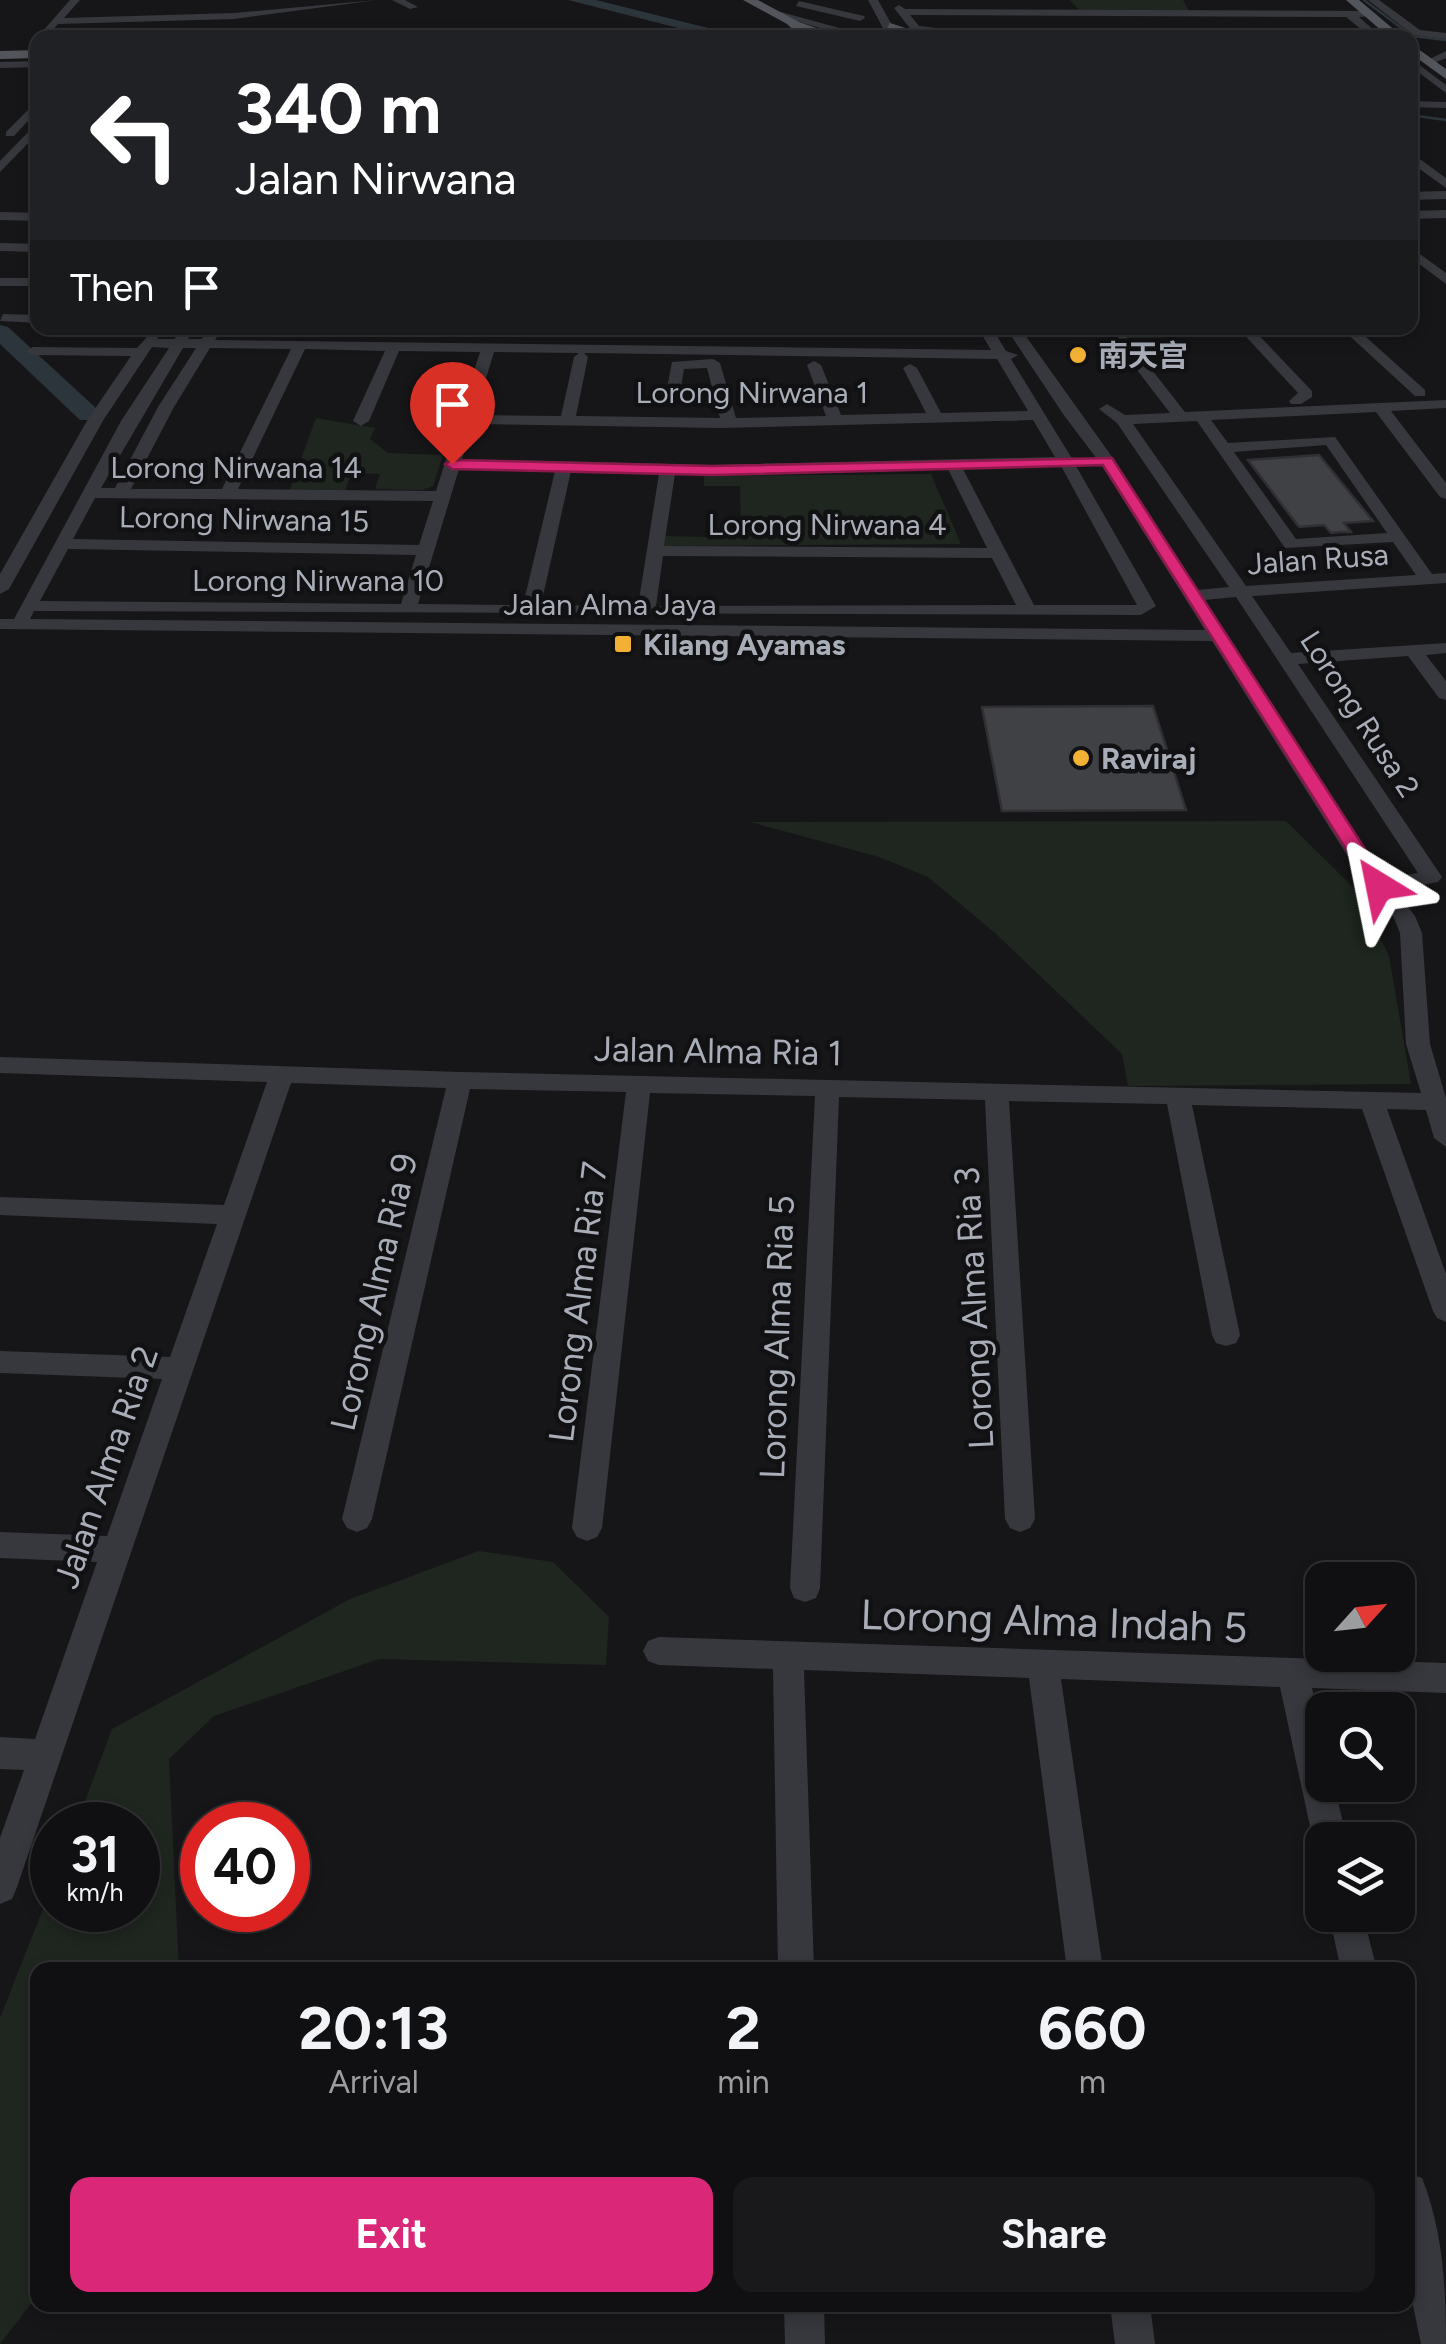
<!DOCTYPE html>
<html lang="en">
<head>
<meta charset="utf-8">
<style>
	body { margin:0; font-family:Figtree,"Noto Sans SC",sans-serif; background:#19191b; color:#f1f3f6; height:100vh; display:flex; flex-direction:column; font-size:38px; white-space:nowrap }
	* { box-sizing:border-box; margin:0 }
	p { font-size:32px; color:#9c9d9f }
	.icon { flex:none; width:55px; height:55px; fill:none; stroke:currentColor; stroke-width:2; stroke-linecap:round; stroke-linejoin:round }
	.map { position:relative; flex:1; overflow:hidden }
	.details { position:absolute; left:30px; top:1962px; width:1385px; height:350px; display:flex; flex-direction:column; background:#101012; border-radius:20px; box-shadow:0 5px 15px #0003,0 0 0 2px #303032 }
	.details>* { flex:none }
	.hud { position:absolute; left:30px; top:30px; width:1388px; height:305px; border-radius:20px; box-shadow:0 5px 15px #0003,0 0 0 2px #303032; background:#202124; color:#fff; overflow:hidden }
	.needle { width:65px; rotate:63deg }
	.fabs { position:absolute; left:1305px; top:1562px; display:grid; gap:20px }
	.fabs a { display:grid; place-items:center; width:110px; height:110px; border-radius:20px; background:#101012; box-shadow:0 5px 15px #0003,0 0 0 2px #303032; font-size:50px }
	.speed { position:absolute; left:30px; top:1802px; display:flex; gap:20px; font-size:50px; font-weight:700; text-align:center }
	.speed>* { display:grid; place-content:center; width:130px; height:130px; border-radius:50%; background:#101012; box-shadow:0 5px 15px #0003,0 0 0 2px #303032; line-height:1 }
	.speed small { font-size:25px; font-weight:400 }
	.speed .limit { border:15px solid #d22; background:#fff; color:#111 }
	.pin { position:absolute; display:grid; place-items:center; width:85px; height:85px; color:#fff; margin:-102px -42px; border-radius:50% 50% 50% 0; rotate:-45deg; box-shadow:0 0 10px #0007 }
	.pin .icon { rotate:45deg }
	.me { position:absolute; width:110px; margin:-55px; rotate:325deg; stroke-linejoin:round; filter:drop-shadow(0 0 8px #0008) }
	.turn { display:flex; align-items:center; gap:35px; height:210px; padding:0 40px; font-size:45px }
	.turn .icon { width:130px; height:130px; stroke-width:2.5 }
	.turn b { display:block; font-size:70px; line-height:85px }
	.then { display:flex; align-items:center; height:95px; padding:0 40px; background:#0003; gap:20px; font-size:38px }
	.eta { display:flex; justify-content:space-evenly; align-items:center; height:170px; text-align:center }
	.eta b { font-size:60px; font-weight:700; line-height:70px }
	.cta { display:flex; gap:20px; margin-top:auto; padding:20px 40px }
	.cta a { flex:1; height:115px; border-radius:20px; background:#db2777; color:#fff; font-size:40px; font-weight:700; line-height:115px; text-align:center }
	.cta a+a { background:#19191b; color:#f1f3f6 }
	.map>svg:first-child { display:block }
	.green { fill:#1e261f }
	.lines { fill:none; stroke-linecap:round; stroke-linejoin:round }
	.stream { stroke:#2c353c; stroke-width:2.5 }
	.river { fill:#2c353c; fill-rule:evenodd }
	.building { fill:#404145; stroke:#303034; stroke-width:2.5 }
	.minor { fill:#37383d; fill-rule:evenodd }
	.major { fill:#53555c; fill-rule:evenodd }
	.route { fill:#db2777; stroke:#8e194d; stroke-width:2.5 }
	.poi-dot { fill:#f2b134; stroke:#111113; stroke-width:4 }
	.labels { text-anchor:middle; dominant-baseline:central; stroke-width:9; stroke-linejoin:round; paint-order:stroke }
	.far-poi-label { font-size:30px; font-weight:bold; fill:#a8adb8; stroke:#111113; text-anchor:start }
	.far-street-label { font-size:30px; fill:#a8adb8; stroke:#111113 }
	.street-label { font-size:35px; fill:#a8adb8; stroke:#111113 }
	.near-street-label { font-size:42px; fill:#a8adb8; stroke:#111113 }
</style>
</head>
<body>
<div class="map">
<svg width="1446" height="2344" viewBox="0 0 1446 2344">
	<rect width="100%" height="100%" fill="#161618"/>
	<g class="green">
		<path d="M1070,0h113l6,11 -110,-1z"/>
		<path d="M1117,328h123l3,3 -104,8 -14,-1z"/>
		<path d="M316,418l59,10 -5,11 18,14 55,2 -10,31 -11,4 -47,-1 5,-15 -29,-1 -6,18 -56,1z"/>
		<path d="M931,474l30,70 -298,2 2,-10 76,2 -1,-52h-36v-10z"/>
		<path d="M1286,821l73,72 30,63 22,128 -283,2 -6,-32 -126,-120 -68,-57 -49,-20 -129,-35z"/>
		<path d="M479,1551l74,11 56,55 -3,48 -227,-6 -165,57 -45,43 10,211h-141l-1,326 -37,48v-326l52,-132v24h86v-85h-62l36,-96 238,-130z"/>
	</g>
	<g class="lines">
		<g class="stream">
			<path d="M1364,0l48,36 34,4"/>
			<path d="M1410,115l36,5"/>
		</g>
		<g class="river">
			<path d="M568,0h28l136,34 -14,4z"/>
			<path d="M0,325l8,2 90,83 3,5 -3,5h-18l-80,-76z"/>
		</g>
	</g>
	<g class="building">
		<path d="M1319,455l54,66 -29,2 7,9h-10l-10,1 -7,-8 -25,2 -51,-67z"/>
		<path d="M1153,706l33,104 -184,1 -20,-104z"/>
	</g>
	<g class="lines">
		<g class="minor">
			<path d="M70,0h10l-16,18 170,-5 143,-13 -143,19 -176,5 -13,14 -10,2z"/>
			<path d="M392,0h13l13,7 -8,2z"/>
			<path d="M868,0h10l21,38 -49,-1 -74,-22 5,-3 69,19 34,-1z"/>
			<path d="M1368,0h11l41,30 26,3v6l-33,-4z"/>
			<path d="M799,1l65,15 1,2 -5,3 -64,-15z"/>
			<path d="M899,5l6,4 464,2 4,5 -14,1 19,17 -16,4 5,-4 -21,-17 -436,-2 9,11 63,7 211,5h-226l-55,-7 -18,-23z"/>
			<path d="M1446,51v7l-17,7 -5,-3z"/>
			<path d="M1410,58l36,27v8l-36,-27z"/>
			<path d="M38,61v6l-38,1v-6z"/>
			<path d="M38,100v10l-24,26h-8v-4z"/>
			<path d="M1410,101l36,1v6l-36,-1z"/>
			<path d="M38,122v11l-38,39v-11z"/>
			<path d="M1410,152l36,26v10l-36,-26z"/>
			<path d="M1446,191v8l-36,1v-8z"/>
			<path d="M1446,210v8l-36,1v-8z"/>
			<path d="M0,212l38,1v8l-38,-1z"/>
			<path d="M0,243l38,1v8l-38,-1z"/>
			<path d="M1410,247l36,26v11l-36,-27z"/>
			<rect x="0" y="278" width="38" height="8"/>
			<path d="M3,314l35,1v8l-38,-2z"/>
			<path d="M155,328l7,4 -5,7h17l12,-11 7,4 -5,7h13l12,-11 7,4 -5,8 776,10 -13,-22h14l14,23 12,4 -7,4 60,98 19,4 -14,5 80,140 -15,9 -1107,-4 -4,8 1175,11 -105,-167 -37,-49 -57,-86h14l95,133 82,129 32,-3 -112,-164 -18,-14 8,-5 18,11 45,-2 -65,-85h14l66,84 261,-12v8l-55,3 55,72v16l-6,-2 -64,-85 -165,8 17,23 107,-6 97,137 14,-1v10l-194,13 39,57 155,-10v10l-20,2 20,26v19l-7,-2 -31,-42 -110,8 144,213 -4,5 -43,8 20,26 7,17 8,111 16,54v49l-12,-9 -8,-28 -39,-1 59,165v48l-9,-4 -4,-7 -71,-202 -170,-4 48,230 -4,8 -10,3 -10,-3 -4,-8 -45,-231 -158,-3 26,418 -5,9 -10,4 -10,-4 -5,-9 -20,-419 -146,-3 -19,491 -4,10 -11,4 -11,-4 -4,-10 25,-492 -165,-3 -48,435 -5,9 -10,4 -10,-4 -5,-9 54,-436 -156,-3 -98,430 -5,9 -10,4 -10,-4 -5,-9 104,-431 -155,-5 -274,804 -5,12 -12,5v-66l24,-68 -24,-1v-32l35,2 62,-177 -97,-4v-26l107,4 55,-157 -162,-6v-22l170,6 47,-133 -217,-9v-18l224,8 43,-123 -267,-9v-16l460,15 961,21 -15,-49 -6,-111 -6,-15 -44,-58 -138,-219 -1212,-12v-10h14l107,-198 48,-73 -17,-1 -48,72 -95,170 -9,5v-20l88,-155 43,-63 -98,-1 -7,-4 7,-4 104,1zM183,348h13l-38,59 -43,81h-14zM210,348l81,1 -69,140h-91l43,-82zM305,349l80,2 -32,70 8,5 8,-5 30,-70 81,1 -44,139 -198,-2zM494,352l85,1 -5,4 -13,59 -86,-1zM584,353l413,6 31,52 -87,2 -24,-45 -7,-4 -7,4 23,45 -85,2 -20,-50 -7,-4 -7,4 19,51 -90,2 -16,-55 -7,-4 -41,3 -7,37 7,4 7,-4 5,-30 23,-1 13,50 -144,-2 12,-59zM1033,420l22,37 -343,8 -250,-6 11,-35 247,4zM1197,421l88,127 108,-6 23,33 -170,11 -113,-162zM1326,445l61,88 -91,6 -62,-87zM1061,466l76,139h-103l-71,-136zM459,469l96,2 -32,134 -105,-1zM948,469l39,79 -323,-2 11,-72zM571,471l88,3 -21,132 -97,-1zM95,498l338,3 -14,44 -346,-6zM68,549l348,6 -15,49 -361,-3zM663,556l329,2 24,47 -360,1zM1236,597l182,276 -32,5 -18,-21 -164,-257z"/>
			<path d="M1238,328h14l60,63v6l-11,7h-10l-2,-3 9,-8z"/>
			<path d="M1341,328h15l69,62v6h-10z"/>
			<path d="M659,1637l787,26v30l-134,-5 10,45v52h12l13,55h-25v14l-9,-14 -33,-153 -219,-8 42,291h-36l-38,-292 -225,-8 10,300h-36l-5,-301 -114,-4 -11,-4 -5,-10 5,-10z"/>
			<path d="M1329,1915h34l14,55h-36z"/>
			<path d="M1408,2173l14,5c21,53 24,110 24,166h-25l-13,-63z"/>
			<path d="M784,2305h40l1,39h-40z"/>
			<path d="M1110,2305h40l5,39h-40z"/>
		</g>
		<g class="major">
			<path d="M743,0h15l41,22 46,16 -33,-5 4,5h-14l-15,-14z"/>
			<path d="M1346,0h13l45,38h-14z"/>
			<path d="M890,23l37,12 2,3h-20l-23,-8z"/>
			<path d="M1410,43l36,26v10l-36,-26z"/>
			<path d="M38,50v8l-38,1v-8z"/>
		</g>
	</g>
	<path class="route" d="M1112,458l277,428 -3,4h-14l-269,-425 -391,10 -260,-6 -7,-5 7,-4 260,6z"/>
	<g class="poi-dot">
		<circle cx="1078" cy="355" r="10"/>
		<rect x="613" y="634" width="20" height="20" rx="5"/>
		<circle cx="1081" cy="758" r="10"/>
	</g>
	<g class="labels">
		<g class="far-poi-label">
			<text x="1098" y="355">南天宫</text>
			<text x="643" y="644">Kilang Ayamas</text>
			<text x="1101" y="758">Raviraj</text>
		</g>
		<g class="far-street-label">
			<text x="752" y="392">Lorong Nirwana 1</text>
			<text x="236" y="467">Lorong Nirwana 14</text>
			<text transform="translate(244 519) rotate(1)">Lorong Nirwana 15</text>
			<text x="827" y="524">Lorong Nirwana 4</text>
			<text transform="translate(1318 559) rotate(-4)">Jalan Rusa</text>
			<text x="318" y="580">Lorong Nirwana 10</text>
			<text x="610" y="604">Jalan Alma Jaya</text>
			<text transform="translate(1360 714) rotate(57)">Lorong Rusa 2</text>
		</g>
		<g class="street-label">
			<text transform="translate(718 1051) rotate(1)">Jalan Alma Ria 1</text>
			<text transform="translate(374 1292) rotate(-77)">Lorong Alma Ria 9</text>
			<text transform="translate(578 1302) rotate(-83)">Lorong Alma Ria 7</text>
			<text transform="translate(974 1308) rotate(-93)">Lorong Alma Ria 3</text>
			<text transform="translate(777 1337) rotate(-88)">Lorong Alma Ria 5</text>
			<text transform="translate(106 1467) rotate(-71)">Jalan Alma Ria 2</text>
		</g>
		<g class="near-street-label">
			<text transform="translate(1054 1621) rotate(2)">Lorong Alma Indah 5</text>
		</g>
	</g>
</svg>
<div class="fabs">
<a><svg class="needle" viewBox="-14 -14 28 28"><path d="M0-13l5 13h-10z" fill="#e53935"/><path d="M0 13l5-13h-10z" fill="#9c9d9f"/></svg></a>
<a><svg class="icon" aria-label="search" viewBox="0 0 24 24"><circle cx="10" cy="10" r="6"/><path d="M15 15l6 6"/></svg></a>
<a><svg class="icon" aria-label="layers" viewBox="0 0 24 24"><path d="M12 4l9 5-9 5-9-5zM3 14l9 5 9-5"/></svg></a>
</div>
<div class="speed"><div>31<small>km/h</small></div><div class="limit">40</div></div>
<div class="pin" style="left:452px;top:464px;background:#d93025"><svg class="icon" aria-label="arrive" viewBox="0 0 24 24"><path d="M6 21V4h12l-3 4 3 4H6"/></svg></div>
<svg class="me" style="left:1379px;top:886px" viewBox="-20 -20 40 40"><path d="M0-17L14 15 0 8-14 15z" fill="#db2777" stroke="#fff" stroke-width="4"/></svg>
<div class="hud">
<div class="turn"><svg class="icon" aria-label="left" viewBox="0 0 24 24"><path d="M17 20v-9H6M10 6l-5 5 5 5"/></svg><div><b>340 m</b>Jalan Nirwana</div></div>
<div class="then">Then<svg class="icon" aria-label="arrive" viewBox="0 0 24 24"><path d="M6 21V4h12l-3 4 3 4H6"/></svg></div>
</div>
<section class="details">
<div class="eta">
<div><b>20:13</b><p>Arrival</p></div>
<div><b>2</b><p>min</p></div>
<div><b>660</b><p>m</p></div>
</div>
<div class="cta"><a>Exit</a><a>Share</a></div>
</section>
</div>
</body>
</html>
